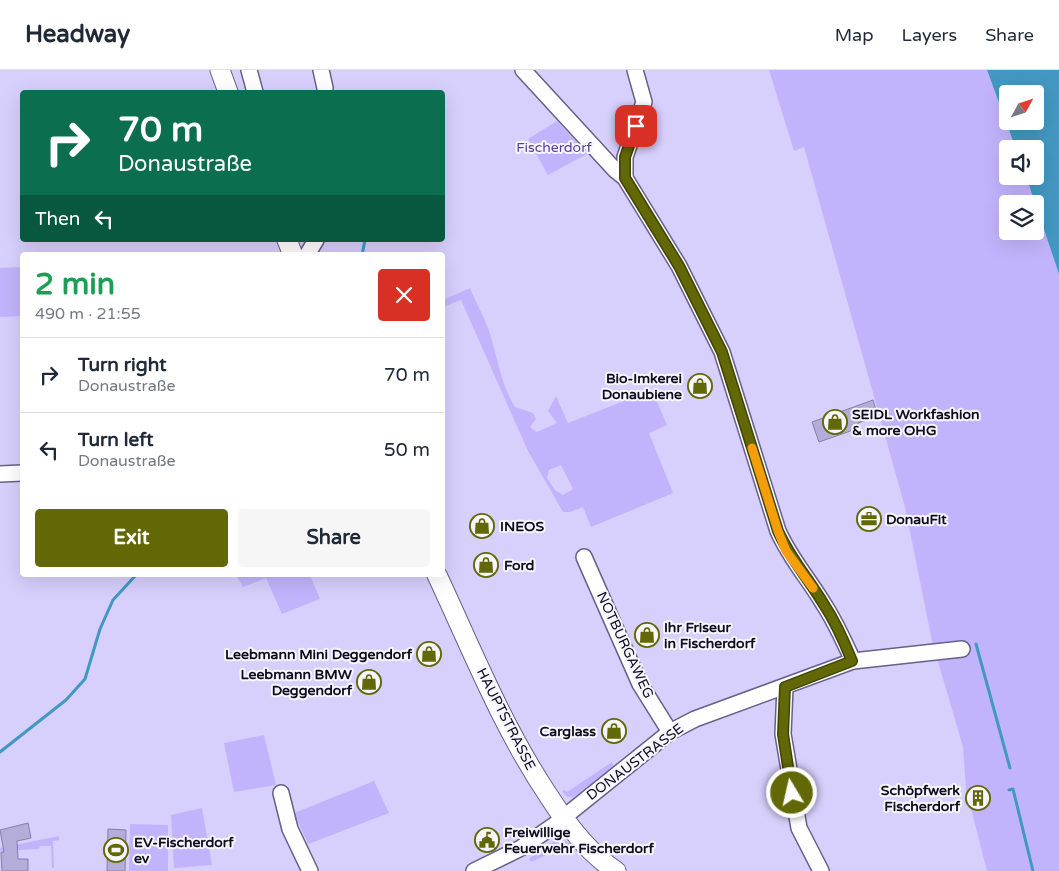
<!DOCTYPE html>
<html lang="en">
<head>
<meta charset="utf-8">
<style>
	body { margin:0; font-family:"Varela Round",sans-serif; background:#f6f6f7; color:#1f2937; height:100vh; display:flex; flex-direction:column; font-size:19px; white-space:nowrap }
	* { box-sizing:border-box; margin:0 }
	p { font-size:16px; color:#747a83 }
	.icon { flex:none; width:28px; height:28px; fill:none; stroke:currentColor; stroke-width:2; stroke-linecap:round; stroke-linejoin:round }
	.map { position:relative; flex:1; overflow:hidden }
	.details { position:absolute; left:20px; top:182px; width:425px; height:325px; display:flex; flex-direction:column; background:#fff; border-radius:5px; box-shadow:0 5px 20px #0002 }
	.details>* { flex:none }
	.guide { position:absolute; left:20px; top:20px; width:425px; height:152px; border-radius:5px; box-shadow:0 5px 20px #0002; background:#0b6e4f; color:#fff; overflow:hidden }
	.needle { width:32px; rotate:50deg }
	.buttons { position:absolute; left:999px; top:15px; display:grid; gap:10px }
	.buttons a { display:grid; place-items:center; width:45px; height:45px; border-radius:5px; background:#fff; box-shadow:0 5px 20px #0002; font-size:25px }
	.pin { position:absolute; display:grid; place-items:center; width:42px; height:42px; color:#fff; margin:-21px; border-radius:10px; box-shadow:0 2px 8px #0006 }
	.me { position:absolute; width:55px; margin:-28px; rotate:351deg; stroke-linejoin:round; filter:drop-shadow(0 0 4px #0008) }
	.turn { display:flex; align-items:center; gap:18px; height:105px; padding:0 15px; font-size:22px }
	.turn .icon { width:65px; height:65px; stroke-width:2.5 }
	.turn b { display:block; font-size:35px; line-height:42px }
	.then { display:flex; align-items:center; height:48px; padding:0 15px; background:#0003; gap:10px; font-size:19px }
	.round { display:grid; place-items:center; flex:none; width:52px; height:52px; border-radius:5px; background:#f6f6f7 }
	.headline { display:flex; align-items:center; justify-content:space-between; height:85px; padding:0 15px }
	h1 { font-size:30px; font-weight:700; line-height:38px; color:#1e9e55 }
	.action { display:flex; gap:10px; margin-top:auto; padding:10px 15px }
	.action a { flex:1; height:58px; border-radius:5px; background:#636806; color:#fff; font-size:20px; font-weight:700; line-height:58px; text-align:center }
	.action a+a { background:#f6f6f7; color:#1f2937 }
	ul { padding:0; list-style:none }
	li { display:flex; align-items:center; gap:15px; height:75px; padding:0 15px; border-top:1px solid #e0e1e3 }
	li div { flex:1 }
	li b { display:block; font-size:19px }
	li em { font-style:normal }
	header { display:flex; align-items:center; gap:30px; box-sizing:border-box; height:70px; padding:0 25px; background:#fff; border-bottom:1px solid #e0e1e3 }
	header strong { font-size:24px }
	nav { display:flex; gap:28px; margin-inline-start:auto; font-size:18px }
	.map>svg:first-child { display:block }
	.green { fill:#c2b4fc; fill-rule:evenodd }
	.water { fill:#4398c2; fill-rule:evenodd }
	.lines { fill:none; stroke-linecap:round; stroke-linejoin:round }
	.stream { stroke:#4398c2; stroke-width:3 }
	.building { fill:#b5add9; stroke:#867fa8 }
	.minor-casing { stroke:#686088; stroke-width:18 }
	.major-casing { stroke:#686088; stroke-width:21 }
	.minor { stroke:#fff; stroke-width:15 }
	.major { stroke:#fff; stroke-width:19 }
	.route-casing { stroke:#404404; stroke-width:12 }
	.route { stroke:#636806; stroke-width:9 }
	.slow { stroke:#f59e0b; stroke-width:9 }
	.labels { text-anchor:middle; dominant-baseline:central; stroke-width:4; stroke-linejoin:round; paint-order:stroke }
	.park-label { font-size:14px; fill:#573f94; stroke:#f7f5ff }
	.poi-label { font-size:14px; font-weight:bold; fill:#0f0c1b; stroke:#f7f5ff; text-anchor:start }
	.street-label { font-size:14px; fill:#0f0c1b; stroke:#f7f5ff }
</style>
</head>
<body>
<header>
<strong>Headway</strong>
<nav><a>Map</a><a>Layers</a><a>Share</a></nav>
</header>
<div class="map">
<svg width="1059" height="801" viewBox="0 0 1059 801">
	<rect width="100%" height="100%" fill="#d7cffc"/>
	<g class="green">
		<path d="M769,0h218l29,79h-8v27h18l3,7 30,91v597h-72l-21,-82 -3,-42 -31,-106 -27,-134 -101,-360 -10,4zM1008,134h27v27h-27z"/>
		<path d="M557,51l30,33 -39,21 -20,-36z"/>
		<path d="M22,197v49l-22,1v-49z"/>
		<path d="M470,218c6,15 15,30 20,46 8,25 11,51 25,73l18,6 3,6 -6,8 7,5 20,-9 -9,-12 8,-15 12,27 84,-33 15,35 -18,8 24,60 -82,34 -8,-20 -13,5h-7l-35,-61 -67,-151 -18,7v-7zM561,395l12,24 -10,6 -8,-5 -8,-12 2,-8z"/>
		<path d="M236,505h74l10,24 -38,15 -16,-36 -23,9z"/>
		<path d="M264,665l12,50 -42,7 -10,-49z"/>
		<path d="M612,692l2,7 -41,28 -7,-1 -4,-5 2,-1 3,2z"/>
		<path d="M374,711l15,32 -81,31 -14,-31z"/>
		<path d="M202,738l10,57 -38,3 -3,-53z"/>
		<path d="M130,754l38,1v46h-39z"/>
		<path d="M59,766v4l-6,1 1,27h-2l-1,-22h-11l-1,3 -39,2v-3z"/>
		<path d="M561,769l10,5 -40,18 -2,-3 15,-13z"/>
	</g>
	<path class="water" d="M987,0h72v204l-33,-98h9v-27h-19zM1008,24h27v27h-27z"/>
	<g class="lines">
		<g class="stream">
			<path d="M362,185l3,-15"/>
			<path d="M976,574l34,124"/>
			<path d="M0,682l66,-52 19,-21 15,-50 13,-29 23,-25"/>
			<path d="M1009,720l4,-1 20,82"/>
		</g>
	</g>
	<g class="building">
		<path d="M873,330l5,16 -20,7 1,5 -40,14 -7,-20z"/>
		<path d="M28,753l3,15 -14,3 1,18h10v12h-26l-1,-19h3l-4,-22z"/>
		<path d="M108,759l18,1 -1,41h-18z"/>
	</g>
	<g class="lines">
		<defs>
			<g id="minor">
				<path d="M249,0l6,22"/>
				<path d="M321,0l4,18"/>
				<path d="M523,0l92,100 10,8 54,88 43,86 56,179c12,27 30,47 45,72 12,18 21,38 30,58"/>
				<path d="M625,108v-21l19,-55 -9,-32"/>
				<path d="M307,185l9,-15"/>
				<path d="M0,404l22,-1"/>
				<path d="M584,487l56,127 30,48"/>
				<path d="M785,617l-2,47 16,94 22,43"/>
				<path d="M281,723l9,36 20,42"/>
				<path d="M474,801l47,-23 32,-22 117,-94 25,-13 158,-58 109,-12"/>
			</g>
			<g id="major">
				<path d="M220,0l8,22"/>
				<path d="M287,170l6,15"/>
				<path d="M437,505c35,75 65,151 111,220 18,28 40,58 68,76"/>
			</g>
		</defs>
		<use href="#minor" class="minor-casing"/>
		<use href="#major" class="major-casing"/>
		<use href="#minor" class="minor"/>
		<use href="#major" class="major"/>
	</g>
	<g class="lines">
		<defs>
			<path id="route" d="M636,56l-11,31v21l54,88 43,86 56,179c12,27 30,47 45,72 12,18 21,38 29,58l-67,26 -2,47 9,59"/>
		</defs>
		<use href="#route" class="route-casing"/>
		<use href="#route" class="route"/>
		<path class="slow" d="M752,378l26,83 8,20 27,37"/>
	</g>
	<defs>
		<symbol id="shop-ring" viewBox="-11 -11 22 22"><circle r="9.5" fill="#f7f5ff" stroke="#636806" stroke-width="1.5"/><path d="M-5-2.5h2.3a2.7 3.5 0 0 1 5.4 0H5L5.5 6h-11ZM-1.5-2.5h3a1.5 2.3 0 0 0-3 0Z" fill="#636806"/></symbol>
		<symbol id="office-ring" viewBox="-11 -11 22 22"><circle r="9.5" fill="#f7f5ff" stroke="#636806" stroke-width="1.5"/><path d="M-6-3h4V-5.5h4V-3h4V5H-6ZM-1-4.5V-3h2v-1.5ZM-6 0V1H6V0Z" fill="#636806"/></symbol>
		<symbol id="building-ring" viewBox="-11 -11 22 22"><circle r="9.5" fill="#f7f5ff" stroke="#636806" stroke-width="1.5"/><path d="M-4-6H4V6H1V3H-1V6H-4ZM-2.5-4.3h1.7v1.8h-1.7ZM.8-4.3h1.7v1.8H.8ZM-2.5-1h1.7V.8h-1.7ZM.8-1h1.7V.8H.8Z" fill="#636806"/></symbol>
		<symbol id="civic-ring" viewBox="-11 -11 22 22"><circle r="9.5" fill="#f7f5ff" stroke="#636806" stroke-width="1.5"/><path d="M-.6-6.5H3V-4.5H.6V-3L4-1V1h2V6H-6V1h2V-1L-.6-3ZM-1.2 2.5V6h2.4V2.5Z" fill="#636806"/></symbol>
		<symbol id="stadium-ring" viewBox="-11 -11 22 22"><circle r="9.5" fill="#f7f5ff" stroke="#636806" stroke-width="1.5"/><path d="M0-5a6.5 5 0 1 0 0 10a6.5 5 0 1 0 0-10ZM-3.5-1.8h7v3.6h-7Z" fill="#636806"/></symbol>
	</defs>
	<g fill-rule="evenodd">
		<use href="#shop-ring" x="686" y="302" width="28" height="28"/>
		<use href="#shop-ring" x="821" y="338" width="28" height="28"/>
		<use href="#office-ring" x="855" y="435" width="28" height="28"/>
		<use href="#shop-ring" x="468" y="442" width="28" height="28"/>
		<use href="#shop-ring" x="472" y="481" width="28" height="28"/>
		<use href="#shop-ring" x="633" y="551" width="28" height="28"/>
		<use href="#shop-ring" x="415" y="570" width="28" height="28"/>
		<use href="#shop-ring" x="355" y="598" width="28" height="28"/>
		<use href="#shop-ring" x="600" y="647" width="28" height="28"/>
		<use href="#building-ring" x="964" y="714" width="28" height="28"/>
		<use href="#civic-ring" x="473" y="756" width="28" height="28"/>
		<use href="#stadium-ring" x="102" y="766" width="28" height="28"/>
	</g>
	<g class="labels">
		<g class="park-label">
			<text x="554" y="77">Fischerdorf</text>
		</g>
		<g class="poi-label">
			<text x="682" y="308" text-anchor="end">Bio-Imkerei<tspan x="682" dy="16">Donaubiene</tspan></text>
			<text x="852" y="344">SEIDL Workfashion<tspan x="852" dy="16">&amp; more OHG</tspan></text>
			<text x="886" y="449">DonauFit</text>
			<text x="500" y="456">INEOS</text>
			<text x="504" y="495">Ford</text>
			<text x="664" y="557">Ihr Friseur<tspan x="664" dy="16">in Fischerdorf</tspan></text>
			<text x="412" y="584" text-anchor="end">Leebmann Mini Deggendorf</text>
			<text x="352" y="604" text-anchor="end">Leebmann BMW<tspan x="352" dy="16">Deggendorf</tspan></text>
			<text x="596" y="661" text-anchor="end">Carglass</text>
			<text x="960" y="720" text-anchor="end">Schöpfwerk<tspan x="960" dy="16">Fischerdorf</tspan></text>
			<text x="504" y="762">Freiwillige<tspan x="504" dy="16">Feuerwehr Fischerdorf</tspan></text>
			<text x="134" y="772">EV-Fischerdorf<tspan x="134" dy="16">ev</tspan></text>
		</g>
		<g class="street-label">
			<text transform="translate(625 575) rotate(65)">NOTBURGAWEG</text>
			<text transform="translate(506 649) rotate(63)">HAUPTSTRASSE</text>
			<text transform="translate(635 692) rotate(-37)">DONAUSTRASSE</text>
		</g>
	</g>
</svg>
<div class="buttons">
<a><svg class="needle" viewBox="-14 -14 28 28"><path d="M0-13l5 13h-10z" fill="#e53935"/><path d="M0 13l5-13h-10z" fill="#747a83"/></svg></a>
<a><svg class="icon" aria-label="sound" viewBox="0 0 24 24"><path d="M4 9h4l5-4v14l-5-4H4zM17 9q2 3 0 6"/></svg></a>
<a><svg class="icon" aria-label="layers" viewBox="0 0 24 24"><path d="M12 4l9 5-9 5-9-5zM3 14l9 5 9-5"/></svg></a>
</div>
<div class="pin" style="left:636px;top:56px;background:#d93025"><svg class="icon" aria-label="arrive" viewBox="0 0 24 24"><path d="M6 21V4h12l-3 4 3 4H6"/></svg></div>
<svg class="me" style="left:792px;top:723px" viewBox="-20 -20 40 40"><circle r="17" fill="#636806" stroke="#fff" stroke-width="3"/><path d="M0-11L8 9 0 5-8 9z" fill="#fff"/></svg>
<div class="guide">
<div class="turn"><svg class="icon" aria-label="right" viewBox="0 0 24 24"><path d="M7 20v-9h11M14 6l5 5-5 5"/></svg><div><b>70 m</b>Donaustraße</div></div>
<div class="then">Then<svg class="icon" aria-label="left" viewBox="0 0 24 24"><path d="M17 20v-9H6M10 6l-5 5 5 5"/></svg></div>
</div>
<section class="details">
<div class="headline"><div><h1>2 min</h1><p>490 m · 21:55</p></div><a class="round" style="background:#d93025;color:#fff"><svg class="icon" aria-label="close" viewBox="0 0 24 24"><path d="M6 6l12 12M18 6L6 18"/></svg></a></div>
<ul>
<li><svg class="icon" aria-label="right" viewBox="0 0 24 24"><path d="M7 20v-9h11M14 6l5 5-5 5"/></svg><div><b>Turn right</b><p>Donaustraße</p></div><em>70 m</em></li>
<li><svg class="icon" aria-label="left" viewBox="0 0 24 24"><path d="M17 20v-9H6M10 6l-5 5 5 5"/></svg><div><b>Turn left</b><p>Donaustraße</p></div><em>50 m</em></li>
</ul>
<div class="action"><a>Exit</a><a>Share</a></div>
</section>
</div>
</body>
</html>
